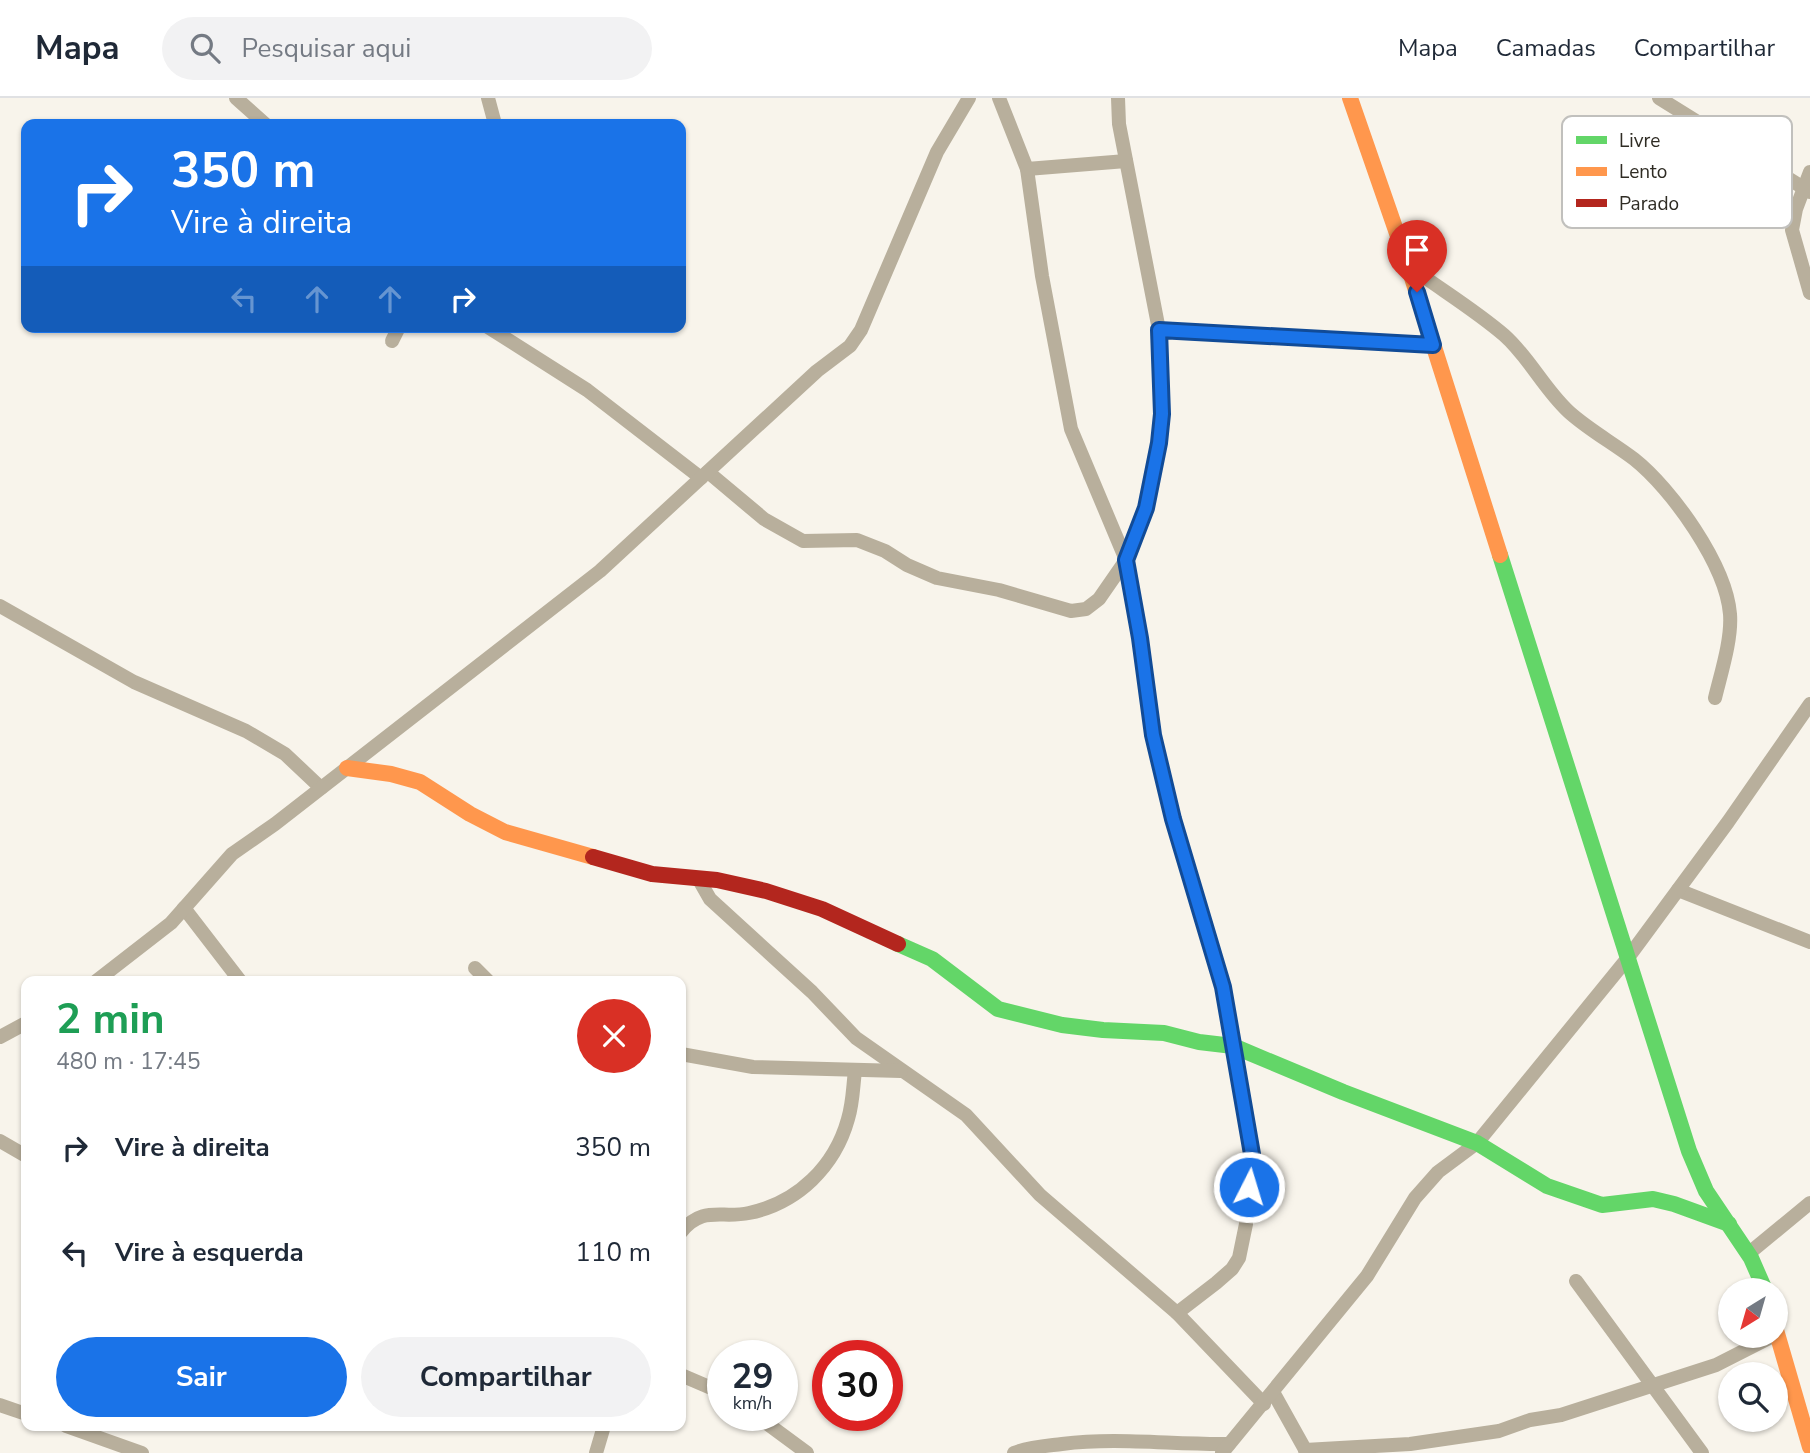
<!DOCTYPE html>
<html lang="pt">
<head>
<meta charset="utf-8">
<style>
	body { margin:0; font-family:"Nunito Sans",sans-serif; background:#f2f2f3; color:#1f2937; height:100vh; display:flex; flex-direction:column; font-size:26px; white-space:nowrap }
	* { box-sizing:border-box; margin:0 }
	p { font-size:23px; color:#747a83 }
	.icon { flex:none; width:38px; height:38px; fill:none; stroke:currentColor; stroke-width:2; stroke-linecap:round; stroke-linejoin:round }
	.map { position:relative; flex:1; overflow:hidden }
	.side { position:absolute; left:21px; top:878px; width:665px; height:455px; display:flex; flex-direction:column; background:#fff; border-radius:14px; box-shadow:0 2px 5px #0004 }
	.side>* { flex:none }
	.top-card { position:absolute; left:21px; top:21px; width:665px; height:214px; border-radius:14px; box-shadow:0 2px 5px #0004; background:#1a73e8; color:#fff; overflow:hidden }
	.needle { width:46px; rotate:217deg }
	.controls { position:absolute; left:1718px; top:1180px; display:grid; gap:14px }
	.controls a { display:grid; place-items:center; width:70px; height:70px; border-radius:50%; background:#fff; box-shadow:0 2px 5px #0004; font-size:35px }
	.speed { position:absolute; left:707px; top:1242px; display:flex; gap:14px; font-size:35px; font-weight:700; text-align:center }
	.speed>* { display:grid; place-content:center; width:91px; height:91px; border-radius:50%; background:#fff; box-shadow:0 2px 5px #0004; line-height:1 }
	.speed small { font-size:18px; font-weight:400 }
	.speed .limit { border:10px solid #d22; background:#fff; color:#111 }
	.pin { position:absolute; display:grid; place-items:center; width:60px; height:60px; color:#fff; margin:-72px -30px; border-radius:50% 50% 50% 0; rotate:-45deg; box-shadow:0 0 7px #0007 }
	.pin .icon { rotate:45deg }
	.me { position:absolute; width:77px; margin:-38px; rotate:5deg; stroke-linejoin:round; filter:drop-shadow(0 0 5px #0008) }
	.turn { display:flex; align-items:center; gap:24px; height:147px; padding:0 35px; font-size:32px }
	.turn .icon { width:91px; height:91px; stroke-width:2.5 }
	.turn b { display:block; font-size:49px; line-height:60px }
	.lanes { display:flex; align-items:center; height:66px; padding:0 35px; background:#0003; justify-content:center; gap:35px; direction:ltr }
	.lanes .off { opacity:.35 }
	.round { display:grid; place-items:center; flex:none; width:74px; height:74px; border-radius:37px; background:#f2f2f3 }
	.summary { display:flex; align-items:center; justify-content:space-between; height:119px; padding:0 35px }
	h1 { font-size:42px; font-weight:700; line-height:52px; color:#1e9e55 }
	.button { display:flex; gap:14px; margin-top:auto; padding:14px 35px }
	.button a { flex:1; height:80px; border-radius:42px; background:#1a73e8; color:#fff; font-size:28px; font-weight:700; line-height:80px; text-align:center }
	.button a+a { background:#f2f2f3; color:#1f2937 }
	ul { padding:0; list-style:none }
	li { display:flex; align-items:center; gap:21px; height:105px; padding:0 35px }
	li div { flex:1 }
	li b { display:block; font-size:26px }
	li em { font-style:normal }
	header { display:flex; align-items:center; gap:42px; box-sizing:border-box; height:98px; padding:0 35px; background:#fff; border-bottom:2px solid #e0e1e3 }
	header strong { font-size:33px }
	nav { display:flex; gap:38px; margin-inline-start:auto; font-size:24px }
	.search { width:490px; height:63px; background:#f2f2f3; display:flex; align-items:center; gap:18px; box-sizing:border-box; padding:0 24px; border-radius:38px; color:#747a83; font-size:26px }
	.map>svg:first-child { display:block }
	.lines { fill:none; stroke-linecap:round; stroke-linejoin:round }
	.street { stroke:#b8af9c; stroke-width:14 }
	.fast { stroke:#63d668; stroke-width:16 }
	.slow { stroke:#ff974d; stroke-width:16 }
	.jam { stroke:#b3261e; stroke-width:16 }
	.route-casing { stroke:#114b97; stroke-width:18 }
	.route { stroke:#1a73e8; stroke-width:12 }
	.key { fill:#fff; stroke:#c1c0bd; stroke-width:2 }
	.key-label { font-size:19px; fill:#2f2c24 }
</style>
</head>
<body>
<header>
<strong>Mapa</strong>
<div class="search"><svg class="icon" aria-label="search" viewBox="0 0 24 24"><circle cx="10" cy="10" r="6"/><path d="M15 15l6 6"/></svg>Pesquisar aqui</div>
<nav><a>Mapa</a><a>Camadas</a><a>Compartilhar</a></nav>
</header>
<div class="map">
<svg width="1810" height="1355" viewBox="0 0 1810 1355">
	<rect width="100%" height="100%" fill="#f8f4eb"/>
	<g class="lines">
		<g class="street">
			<path d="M236,0l29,26"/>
			<path d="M488,0l7,26"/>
			<path d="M999,0l28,71 15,107 29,153 55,131 14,78 13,97 20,84 50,168 29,167 -7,53 1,17 -7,34 -7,11 -16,14 -39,30"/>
			<path d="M1659,0l151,94"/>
			<path d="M1027,71l99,-8"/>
			<path d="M1810,74l-14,37 -4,21 18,63"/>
			<path d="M1409,168c31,23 66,44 95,69 25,22 40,54 65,77 20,18 44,31 65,47 38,30 92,106 96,155 2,25 -9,59 -15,84"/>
			<path d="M488,229l99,63 114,88"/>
			<path d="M1159,232l274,15"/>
			<path d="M392,243l7,-14"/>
			<path d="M708,374l56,47 39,22 54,-1 28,11 22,14 30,13 62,12 72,21 15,-2 13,-10 27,-39 20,-52 13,-65 3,-29 -3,-84 -40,-206 -1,-26"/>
			<path d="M0,508l134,76 112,49 39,23 36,34"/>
			<path d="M698,780l12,21 102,93 44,46 110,77 74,80 137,118 87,91"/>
			<path d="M1678,792l132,52"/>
			<path d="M184,810l57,74"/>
			<path d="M475,870l14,14"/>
			<path d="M95,884l76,-59 61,-69 43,-30 325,-253 217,-200 33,-25 11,-16 76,-178 32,-54"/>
			<path d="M0,939l26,-14"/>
			<path d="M681,956l72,13 148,4"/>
			<path d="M0,1043l26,15"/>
			<path d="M681,1134c22,-27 40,-13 68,-19 49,-10 86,-47 99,-94 5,-16 5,-33 7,-48"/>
			<path d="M1748,1156l62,-51"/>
			<path d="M1576,1183l126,172"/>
			<path d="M681,1277l42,18"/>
			<path d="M1273,1294l34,61"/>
			<path d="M0,1307l26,9"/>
			<path d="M757,1318l50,37"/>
			<path d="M66,1328l76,27"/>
			<path d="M1305,1352l105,-6 89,-13 31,-11 31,-5 155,-50 59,-30"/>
			<path d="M596,1355l8,-27"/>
			<path d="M1014,1355c14,-6 32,-7 48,-9 56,-7 111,1 167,0"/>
			<path d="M1222,1355l145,-177 48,-78 23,-26 39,-29 150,-184 101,-137 82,-118"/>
		</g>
		<g class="fast">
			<path d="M1500,457l189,596 17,40 45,67 14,32"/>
			<path d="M898,846l34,15 66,50 64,16 41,5 61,3 35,9 34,4 110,46 134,51 70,43 55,19 51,-6 21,5 55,20"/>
		</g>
		<g class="slow">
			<path d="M1350,0l58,167 92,290"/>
			<path d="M347,670l44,6 29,8 50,32 35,18 88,25"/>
			<path d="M1776,1232l34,117"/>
		</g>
		<path class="jam" d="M593,759l59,17 65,6 49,11 56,18 76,35"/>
	</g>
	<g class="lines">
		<defs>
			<path id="route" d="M1249,1089l3,-33 -29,-167 -50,-168 -20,-84 -13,-97 -14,-78 20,-52 13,-65 3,-29 -3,-84 274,15 -16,-53"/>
		</defs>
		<use href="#route" class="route-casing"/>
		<use href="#route" class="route"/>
	</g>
	<rect x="1562" y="18" width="230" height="112" rx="10" class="key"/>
	<rect x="1576" y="38" width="31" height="8" fill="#63d668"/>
	<rect x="1576" y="69" width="31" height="9" fill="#ff974d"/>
	<rect x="1576" y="101" width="31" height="8" fill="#b3261e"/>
	<g class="key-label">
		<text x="1619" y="49">Livre</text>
		<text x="1619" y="80">Lento</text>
		<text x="1619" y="112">Parado</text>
	</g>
</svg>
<div class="controls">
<a><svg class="needle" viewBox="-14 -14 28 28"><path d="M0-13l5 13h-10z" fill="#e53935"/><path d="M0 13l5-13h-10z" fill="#747a83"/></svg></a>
<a><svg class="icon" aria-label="search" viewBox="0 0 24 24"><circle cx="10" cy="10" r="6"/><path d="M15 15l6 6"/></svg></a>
</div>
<div class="speed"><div>29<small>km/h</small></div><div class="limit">30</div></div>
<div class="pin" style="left:1417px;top:194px;background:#d93025"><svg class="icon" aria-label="arrive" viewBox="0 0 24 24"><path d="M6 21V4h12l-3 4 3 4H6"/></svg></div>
<svg class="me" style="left:1249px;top:1089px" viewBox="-20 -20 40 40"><circle r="17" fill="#1a73e8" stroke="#fff" stroke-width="3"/><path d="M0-11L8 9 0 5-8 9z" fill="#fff"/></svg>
<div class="top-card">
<div class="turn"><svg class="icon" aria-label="right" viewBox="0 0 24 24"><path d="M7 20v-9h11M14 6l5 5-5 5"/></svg><div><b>350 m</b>Vire à direita</div></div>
<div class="lanes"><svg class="icon off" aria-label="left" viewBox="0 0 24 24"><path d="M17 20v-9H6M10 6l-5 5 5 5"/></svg><svg class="icon off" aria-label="ahead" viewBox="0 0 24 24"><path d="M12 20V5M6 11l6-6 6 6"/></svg><svg class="icon off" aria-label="ahead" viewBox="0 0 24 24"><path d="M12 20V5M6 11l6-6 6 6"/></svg><svg class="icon" aria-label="right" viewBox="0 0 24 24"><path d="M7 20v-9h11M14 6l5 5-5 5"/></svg></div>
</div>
<section class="side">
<div class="summary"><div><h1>2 min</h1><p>480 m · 17:45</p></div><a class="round" style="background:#d93025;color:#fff"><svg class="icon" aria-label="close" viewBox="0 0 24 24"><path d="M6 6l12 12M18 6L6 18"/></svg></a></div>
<ul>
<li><svg class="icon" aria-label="right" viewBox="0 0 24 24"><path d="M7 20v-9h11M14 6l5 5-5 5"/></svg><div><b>Vire à direita</b></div><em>350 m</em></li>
<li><svg class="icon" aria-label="left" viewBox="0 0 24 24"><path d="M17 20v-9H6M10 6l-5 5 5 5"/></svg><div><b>Vire à esquerda</b></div><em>110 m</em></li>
</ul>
<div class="button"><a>Sair</a><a>Compartilhar</a></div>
</section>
</div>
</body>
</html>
